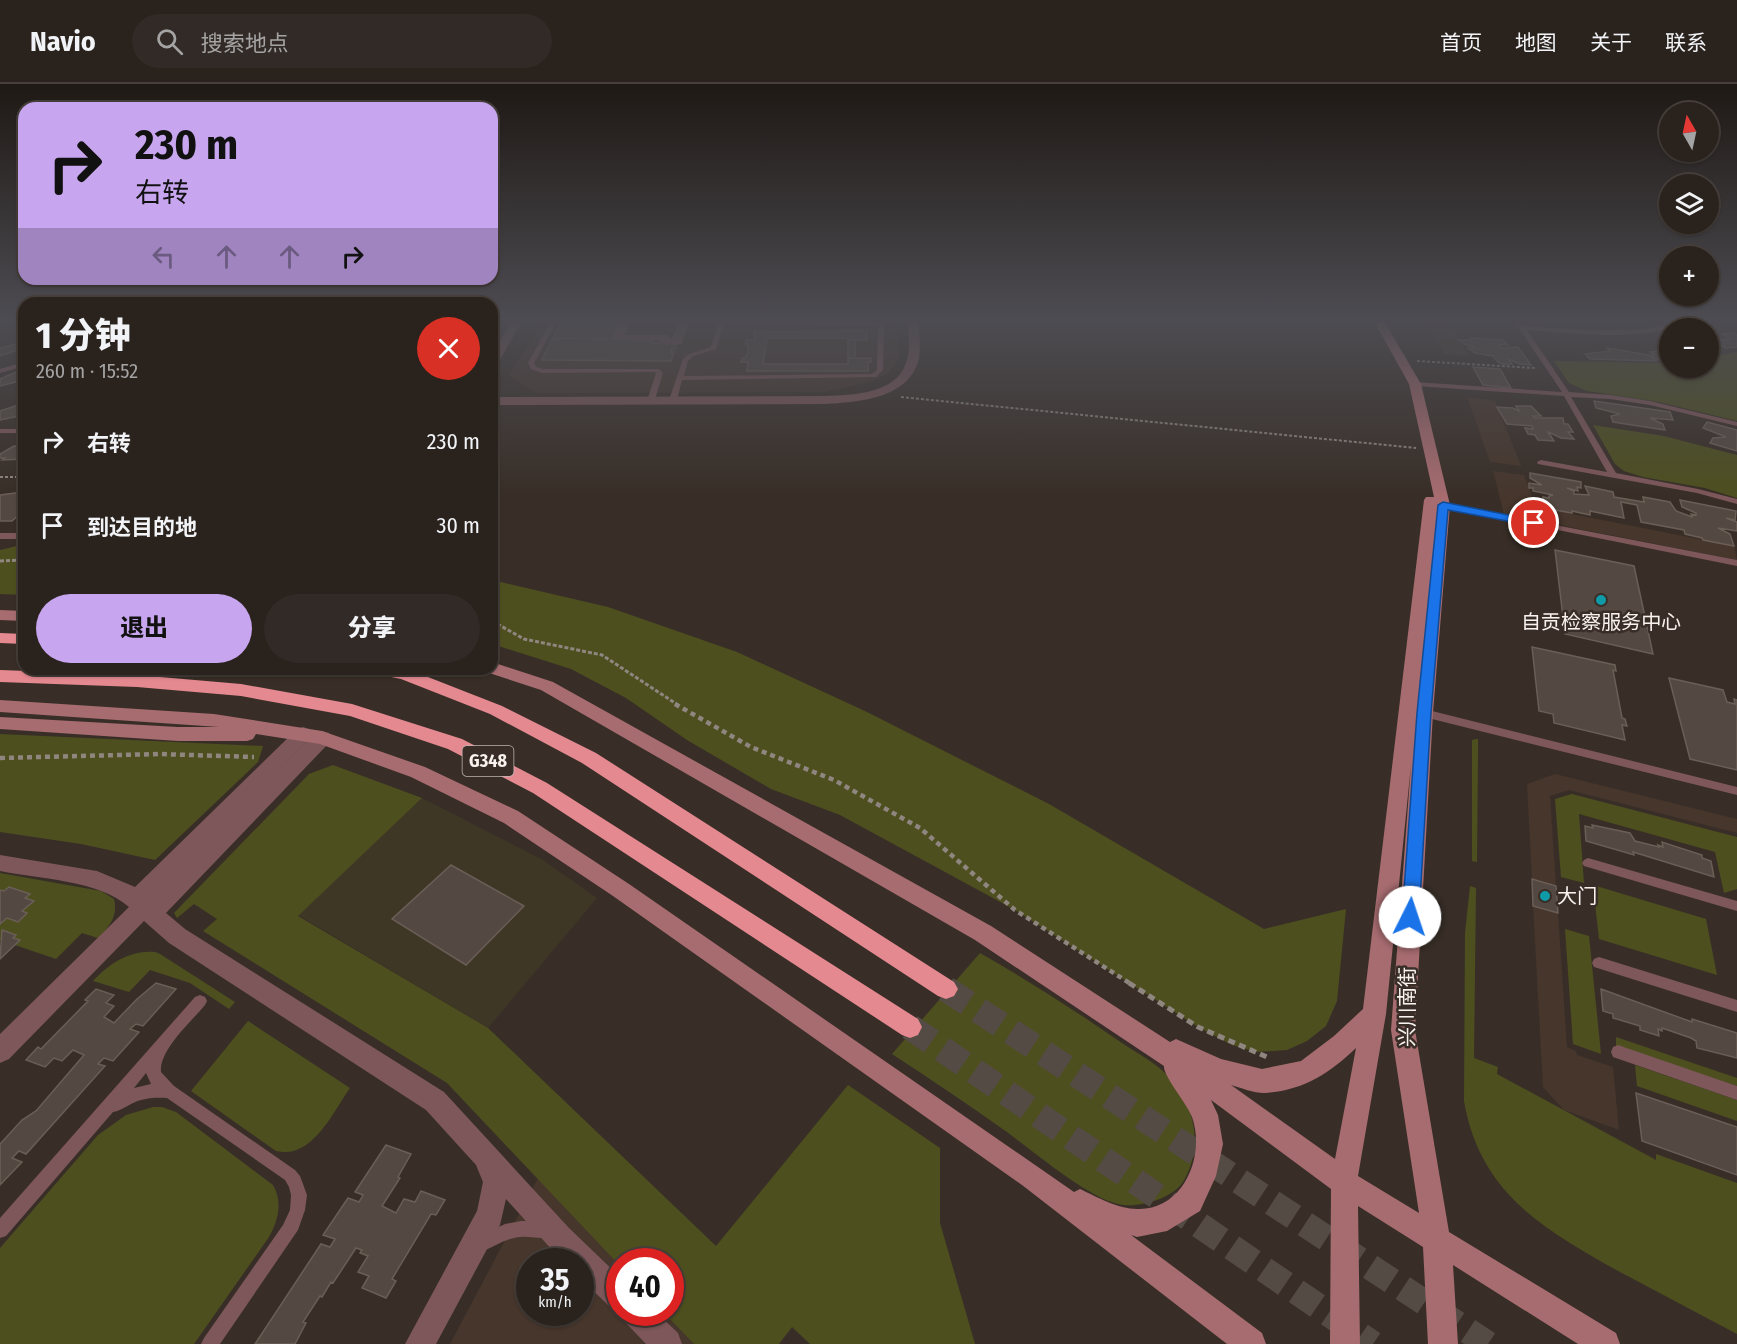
<!DOCTYPE html>
<html lang="zh">
<head>
<meta charset="utf-8">
<style>
	body { margin:0; font-family:"Fira Sans Condensed","Noto Sans SC",sans-serif; background:#322a26; color:#f1f3f6; height:100vh; display:flex; flex-direction:column; font-size:22px; white-space:nowrap }
	* { box-sizing:border-box; margin:0 }
	p { font-size:20px; color:#a5a4a4 }
	.icon { flex:none; width:33px; height:33px; fill:none; stroke:currentColor; stroke-width:2; stroke-linecap:round; stroke-linejoin:round }
	.map { position:relative; flex:1; overflow:hidden }
	.details { position:absolute; left:18px; top:213px; width:480px; height:378px; display:flex; flex-direction:column; background:#2a221d; border-radius:18px; box-shadow:0 2px 4px #0004,0 0 0 2px #463f3b }
	.details>* { flex:none }
	.guide { position:absolute; left:18px; top:18px; width:480px; height:183px; border-radius:18px; box-shadow:0 2px 4px #0004,0 0 0 2px #463f3b; background:#c7a6ef; color:#111; overflow:hidden }
	.needle { width:39px; rotate:351deg }
	.controls { position:absolute; left:1659px; top:18px; display:grid; gap:12px }
	.controls a { display:grid; place-items:center; width:60px; height:60px; border-radius:50%; background:#2a221d; box-shadow:0 2px 4px #0004,0 0 0 2px #463f3b; font-size:30px }
	.speed { position:absolute; left:516px; top:1164px; display:flex; gap:12px; font-size:30px; font-weight:700; text-align:center }
	.speed>* { display:grid; place-content:center; width:78px; height:78px; border-radius:50%; background:#2a221d; box-shadow:0 2px 4px #0004,0 0 0 2px #463f3b; line-height:1 }
	.speed small { font-size:15px; font-weight:400 }
	.speed .limit { border:9px solid #d22; background:#fff; color:#111 }
	.pin { position:absolute; display:grid; place-items:center; width:51px; height:51px; color:#fff; margin:-26px; border:3px solid #fff; border-radius:50%; box-shadow:0 2px 6px #0007 }
	.me { position:absolute; width:66px; margin:-33px; rotate:4deg; stroke-linejoin:round; filter:drop-shadow(0 0 4px #0008) }
	.turn { display:flex; align-items:center; gap:21px; height:126px; padding:0 18px; font-size:27px }
	.turn .icon { width:78px; height:78px; stroke-width:2.5 }
	.turn b { display:block; font-size:42px; line-height:51px }
	.lanes { display:flex; align-items:center; height:57px; padding:0 18px; background:#0003; justify-content:center; gap:30px; direction:ltr }
	.lanes .off { opacity:.35 }
	.round { display:grid; place-items:center; flex:none; width:63px; height:63px; border-radius:32px; background:#322a26 }
	.summary { display:flex; align-items:center; justify-content:space-between; height:102px; padding:0 18px }
	h1 { font-size:36px; font-weight:800; line-height:45px }
	.primary-button { display:flex; gap:12px; margin-top:auto; padding:12px 18px }
	.primary-button a { flex:1; height:69px; border-radius:36px; background:#c7a6ef; color:#111; font-size:24px; font-weight:800; line-height:69px; text-align:center }
	.primary-button a+a { background:#322a26; color:#f1f3f6 }
	ul { padding:0; list-style:none }
	li { display:flex; align-items:center; gap:18px; height:84px; padding:0 18px }
	li div { flex:1 }
	li b { display:block; font-size:22px }
	li em { font-style:normal }
	header { display:flex; align-items:center; gap:36px; box-sizing:border-box; height:84px; padding:0 30px; background:#2a221d; border-bottom:2px solid #463f3b }
	header strong { font-size:28px }
	nav { display:flex; gap:33px; margin-inline-start:auto; font-size:21px }
	.search { width:420px; height:54px; background:#322a26; display:flex; align-items:center; gap:15px; box-sizing:border-box; padding:0 21px; border-radius:33px; color:#a5a4a4; font-size:22px }
	.map>svg:first-child { display:block }
	.built { fill:#46362c; fill-rule:evenodd }
	.industrial { fill:#3e3726 }
	.green { fill:#4d4f1f }
	.building { fill:#544942; stroke:#6a5e57; stroke-width:1.5 }
	.lines { fill:none; stroke-linecap:round; stroke-linejoin:round }
	.highway-tunnel { stroke:#554b45; stroke-width:26; stroke-dasharray:26 13; stroke-linecap:butt }
	.path-far3 { stroke:#8f8680; stroke-width:2; stroke-dasharray:3 2; stroke-linecap:butt }
	.path-far2 { stroke:#8f8680; stroke-width:3; stroke-dasharray:4 2; stroke-linecap:butt }
	.path-far1 { stroke:#8f8680; stroke-width:4.5; stroke-dasharray:5 4; stroke-linecap:butt }
	.path { stroke:#8f8680; stroke-width:5; stroke-dasharray:7 4.5; stroke-linecap:butt }
	.lane { fill:#7d575a; fill-rule:evenodd }
	.street { fill:#7d575a; fill-rule:evenodd }
	.secondary { fill:#a76c70; fill-rule:evenodd }
	.highway { fill:#e58991; fill-rule:evenodd }
	.route { fill:#1a73e8; stroke:#114b97; stroke-width:1.5 }
	.culture-dot { fill:#0f9aa8; stroke:#382e27; stroke-width:2 }
	.labels { text-anchor:middle; dominant-baseline:central; stroke-width:5; stroke-linejoin:round; paint-order:stroke }
	.shield { fill:#382e27; stroke:#bfb7b2; stroke-width:1.5 }
	.shield-label { font-size:18px; font-weight:bold; fill:#f9f2ee }
	.poi-label { font-size:20px; fill:#f9f2ee; stroke:#382e27 }
	.street-label { font-size:20px; fill:#f9f2ee; stroke:#382e27 }
</style>
</head>
<body>
<header>
<strong>Navio</strong>
<div class="search"><svg class="icon" aria-label="search" viewBox="0 0 24 24"><circle cx="10" cy="10" r="6"/><path d="M15 15l6 6"/></svg>搜索地点</div>
<nav><a>首页</a><a>地图</a><a>关于</a><a>联系</a></nav>
</header>
<div class="map">
<svg width="1737" height="1260" viewBox="0 0 1737 1260">
	<rect width="100%" height="100%" fill="#382e27"/>
	<g class="built">
		<path d="M542,237h356l1,39 -11,13 -18,9 -45,10 -289,1 -27,-17z"/>
		<path d="M1423,237h23l24,34 -25,-1z"/>
		<path d="M1467,313l28,4 26,65 -31,-4z"/>
		<path d="M1493,387l31,4 12,32 198,39 3,14 -233,-46z"/>
		<path d="M1555,690l182,45v14l-168,-43 -19,6 6,90 -24,-7 -5,-95z"/>
		<path d="M1533,822l25,7 9,134 9,4 1,4 36,12 6,63 -55,-20 -21,-23z"/>
		<path d="M538,1094l81,87 1,47 44,1 30,31h-244zM530,1178h50v50h-50z"/>
	</g>
	<path class="industrial" d="M422,714l121,62 54,38 -109,130 -190,-113z"/>
	<g class="green">
		<path d="M1737,268v69l-78,-19 -72,-11 -18,-8 -15,-22 115,2 1,5h38l1,-11z"/>
		<path d="M1593,341l71,11 73,19v43l-32,-10 -62,-11 -19,-6 -9,-7z"/>
		<path d="M17,462l7,4v45l-24,-1v-44z"/>
		<path d="M492,496l116,27 129,45 130,60 182,92 215,125 82,-20 -9,92 -11,25 -19,15 -20,9 -30,2 -25,-7 -34,-18 -183,-117 -175,-95 -69,-26 -84,-49 -61,-42 -55,-29 -79,-25z"/>
		<path d="M0,650l263,12 -5,16 -103,98 -74,-16 -81,-12z"/>
		<path d="M1476,655h2v13l-1,110 -5,-1v-121z"/>
		<path d="M333,681l89,33 -124,118 190,112 228,218 132,-161 92,63v75l35,121h-165l-18,-17 -13,17h-85l-30,-31 6,-1v-50h-50l-1,3 -172,-182 -244,-152 14,-12 -23,-15 -17,14 -3,-5 135,-139z"/>
		<path d="M1572,710l165,43v52l-13,4 -9,-41 -136,-38 5,69 -23,-6 -6,-78z"/>
		<path d="M0,789l101,18 13,8c4,17 -4,27 -16,39l-16,-5 -26,26 -56,-19z"/>
		<path d="M1593,801l113,34 11,56 -118,-36z"/>
		<path d="M1470,802l6,2 -2,170 24,9 -1,7 159,86v-6l81,29v151c-39,-21 -78,-41 -117,-62 -75,-42 -140,-78 -156,-171l1,-168z"/>
		<path d="M1565,845l24,7 12,118 -28,-10z"/>
		<path d="M155,868l5,2 75,48 -6,7 -39,-26 -40,-13 -21,22 -36,-11c17,-18 37,-31 62,-29z"/>
		<path d="M980,869c49,28 96,58 142,90 18,12 40,23 53,41 22,29 27,67 8,98 -11,17 -46,27 -65,22 -31,-7 -86,-54 -114,-74 -36,-26 -74,-51 -112,-76z"/>
		<path d="M248,937l102,67c-17,24 -38,72 -74,63l-85,-60z"/>
		<path d="M1616,953l121,41v8l-121,-40z"/>
		<path d="M1635,981l102,35v21l-100,-35z"/>
		<path d="M153,1023h9l14,5 97,73c10,17 5,36 -4,52l-75,107h-194v-96l98,-113 28,-20z"/>
	</g>
	<g class="building">
		<path d="M562,237h61l-7,17 -64,2z"/>
		<path d="M867,247v9h-19v-2h-81l-4,26h85v-6h23v4h-3v9h-121l1,-9h-7l1,-4h3l3,-5v-9h-3l1,-4h9l-1,-8z"/>
		<path d="M1733,249l4,2v12l-11,1 -17,-8 22,-1 -9,-5z"/>
		<path d="M563,254l89,2 -1,3 27,-1 -3,7h-3l-1,3h3l-3,9 -129,-1 10,-20z"/>
		<path d="M1470,254l33,2 5,5h-10l3,3 17,-1 13,18 -11,-1 -12,-5 4,5h-9l-5,-2 -5,-6 -18,-3 -7,-5h7l-2,-2 -7,-1 -7,-5h12z"/>
		<rect x="848" y="256" width="7" height="18"/>
		<path d="M24,258v6l-24,8v-8z"/>
		<path d="M1665,261l5,2v12l-11,1 -10,-5 5,-1 -4,-2 12,-2 -2,-1 5,-1 -5,-2z"/>
		<path d="M1607,264l42,7 7,6 -66,-2 -5,-5 25,-3z"/>
		<path d="M1473,283l27,2 11,19 -28,-3z"/>
		<path d="M16,288l8,1v7l-24,6v-7z"/>
		<path d="M1594,317l76,11 3,8 -23,-2 13,6 2,6 -52,-8 -2,-6 9,-2 -24,-6z"/>
		<path d="M24,319v12l-24,5v-9z"/>
		<path d="M1516,322h15l10,10h-8l2,2h28l1,6h4l5,8h-5l6,7 -13,-1 -13,-6 6,9 -16,-1 -3,-5 -7,-1 -3,-6 8,1 -1,-3 -25,-2 -10,-17 16,1 6,3z"/>
		<path d="M1707,338l30,8v21l-27,-8 3,-5 13,-1 -23,-9z"/>
		<path d="M14,362h10v13l-22,1 3,-2h-5v-4z"/>
		<path d="M1530,389l51,9v6l-4,-1 1,4 -11,-3 7,3v3l15,1 -4,-9 28,6 1,5 30,5 -1,-5 27,5 6,9 16,6 -1,-3 5,1v-2l-14,-6 -2,-7 56,11 -1,9 -9,-2 11,4v9l-19,-3 12,6 4,12 -31,-6 -1,-2 -17,-4 -1,-4 -43,-8 -4,-17 -16,-3 3,16 -34,-7v4l-18,-4v2l-28,-5 -1,-11 6,1v-2l4,-1 -20,-4v-3h-4v-5l13,2 -12,-7z"/>
		<path d="M15,409h9v14l-8,2 8,1 -12,11h-12v-26z"/>
		<path d="M1555,466l79,16 19,88 -88,-20z"/>
		<path d="M1532,563l83,18 1,6 -3,-1 9,48 3,1 2,7 -5,-1 3,15 -71,-17 -1,-9 -14,-3z"/>
		<path d="M1669,594l54,12 4,12 8,2 -1,-5 3,1v70l-47,-11z"/>
		<path d="M1592,741l38,8 5,8 24,6 -1,-2 5,2 -1,-5 40,13v3l9,3 3,16 -81,-25 1,3 -48,-14 -1,-15 8,2z"/>
		<path d="M451,781l73,41 -58,59 -74,-46z"/>
		<path d="M1532,795l24,7 2,27 -25,-7z"/>
		<path d="M9,803l21,7 -5,4 9,3 -12,10 5,2 -9,9 -11,-4 -7,6v-34l4,1z"/>
		<path d="M2,846l14,5 -3,3 7,2 -20,19z"/>
		<path d="M156,899l20,6 -33,37 -7,-2 -6,5 9,3 -26,29 -9,-3 -6,6 7,2 -79,88 -7,-3 -7,7 10,4 -22,23v-41l22,-24 14,-9 48,-56 -11,-5 -11,11 -8,-3 -9,9 -19,-7 12,-13 3,2 47,-48 -3,-1 11,-11 18,6 -8,8 8,3 -10,11 10,6 23,-24z"/>
		<path d="M1601,905l91,33v-3l45,14v25l-40,-10 -1,-7 -5,-3 -29,-10v3l-4,-2 1,7 -19,-6v-4l-27,-8v-4l-10,-3z"/>
		<path d="M1636,1009l101,34v48l-95,-34z"/>
		<path d="M386,1061l25,9 -13,23 2,1 -18,28 14,7 8,-14 11,3 6,-11 24,9 -9,15 -5,-1 -39,65 4,2 -10,17 -24,-10 7,-12 -11,-4 10,-16 -8,-3 2,-3 -6,-2 -23,35 -2,-1 -9,15 -2,-1 -17,26 3,1 -11,21h-40l66,-100 9,3 5,-8 -12,-4 25,-37 11,4 4,-7 -8,-3z"/>
	</g>
	<g class="lines">
		<g class="highway-tunnel">
			<path d="M946,905l542,355"/>
			<path d="M910,943l463,317"/>
		</g>
		<g class="path-far3">
			<path d="M1417,277l118,7"/>
			<path d="M901,313l515,51"/>
			<path d="M0,393h24"/>
		</g>
		<g class="path-far2">
			<path d="M0,477l24,-1"/>
			<path d="M492,537l32,18 78,16 76,50"/>
		</g>
		<g class="path-far1">
			<path d="M675,620l76,43 83,33 86,48 95,82 116,74"/>
			<path d="M0,674l159,-4 95,3"/>
		</g>
		<path class="path" d="M1129,899l69,44 69,30"/>
		<g class="lane">
			<path d="M551,237h6l-23,42 2,4 7,2h116l4,4 -9,30 -7,-2 9,-28 -1,-1 -113,1 -11,-4 -3,-6z"/>
			<path d="M719,237h173l-8,3 -1,46 -7,7 -194,3 -5,20 -7,2 -1,-2 14,-41 6,-5 22,-7zM724,240l154,1 -1,45 -5,4 -188,2 4,-15 5,-5 23,-7z"/>
			<path d="M1514,237h6l4,5 60,4h42l20,-1 33,-8h9c-34,22 -120,12 -161,9l42,62 41,3 40,6 87,21v4l-87,-21 -40,-6 -39,-2 45,76 82,16 39,10v5l-40,-11 -159,-29 -1,-2 4,-2 66,12 -43,-76 -149,-10 -3,-2 3,-2 147,10z"/>
			<path d="M24,278v4l-24,7v-4z"/>
			<rect x="0" y="345" width="24" height="4"/>
			<path d="M1440,419l297,57v6l-294,-59h-3z"/>
			<rect x="0" y="449" width="24" height="6"/>
			<path d="M1424,625l313,78v8l-317,-79 -1,-3 1,-3z"/>
			<path d="M1588,774l149,43v10l-153,-45 -2,-3 2,-3z"/>
			<path d="M1599,873l138,43v12l-143,-45 -2,-4 2,-4z"/>
			<path d="M200,911l5,2 2,4 -2,4c-14,17 -46,45 -44,67l13,14 121,84 5,6 7,19 -2,15 -7,20 -78,114h-19l3,-6 79,-113 7,-15 1,-15 -2,-8 -4,-7 -118,-82c-12,-1 -25,0 -36,6 -6,3 -11,7 -18,8l-107,124 -6,2v-20l195,-221zM146,989l5,11 -17,4z"/>
			<path d="M1618,961l119,41v14l-124,-43 -2,-5 2,-5z"/>
			<path d="M521,1137h16l14,4 2,6 -2,6c-9,3 -20,-1 -30,0 -15,1 -25,9 -38,14l-6,-2 -2,-6 2,-6 28,-13z"/>
		</g>
		<g class="street">
			<path d="M512,237h10l-24,42 -6,3v-12z"/>
			<path d="M620,237h10l-5,14h42l5,4 7,-18h10l-7,23 -16,1 -5,-4 -47,-1 -2,-2z"/>
			<path d="M908,237h10c1,12 3,25 1,37 -9,41 -61,44 -94,46l-333,1v-8l333,-1c27,-1 71,-2 81,-33 5,-14 2,-28 2,-42z"/>
			<path d="M303,643l6,2 3,5 -3,5 -159,161 165,-167 7,-2 7,2 2,5 -2,5 -163,170 19,16 259,163 125,136 51,49v34l-10,-4 -30,-29v-16h-17l-57,-63 -6,26 -64,119h-31l72,-133 6,-29 -7,-17 -50,-55 -257,-167 -25,-22 -135,138 -9,4v-29l129,-127c-31,-27 -89,-28 -129,-36v-16l97,16 38,16 162,-158z"/>
			<path d="M621,1228h35l22,21 4,11h-36l-21,-22z"/>
		</g>
		<g class="secondary">
			<path d="M1374,237h10l37,63 29,121 -17,208 -18,317 34,202 167,101 4,11h-42l-125,-79 5,79h-30l-5,-97 -65,-41 2,138h-30l1,-155 -120,-89 7,15 5,29 -7,32 -16,35 -33,20 -30,6 -6,-2 131,98 4,11h-39l-205,-159 -409,-289 -109,-73 -93,-46 -91,-33 -64,-10 -3,5 -6,2h-69l-178,-12v-12l178,10h41l-219,-15v-12l214,14 108,17 103,36 93,44 111,73 445,308 6,-3c17,8 38,20 57,20 46,2 69,-53 55,-92 -5,-14 -29,-41 -28,-51l-189,-126 -434,-250 -55,-18 -2,-3h8v-7l61,20 438,244 179,116 6,-3 45,20 41,10 39,-8 33,-25 29,-27 61,-509 2,-3h8l-25,-113zM1411,681l-20,265 28,183 -61,-37 28,-162zM1356,964l-21,111 -104,-74c10,3 23,8 33,8 38,-2 65,-19 92,-45z"/>
			<path d="M0,526l24,1v10l-24,-1z"/>
		</g>
		<g class="highway">
			<path d="M0,549l24,1v10l-24,-1z"/>
			<path d="M369,585l41,1 92,36 94,47 358,229 4,7 -4,7 -8,3 -8,-3 -356,-233 -92,-49 -89,-35 -29,-6z"/>
			<path d="M0,586l137,5 104,9 111,20 110,35 85,44 371,236 4,8 -4,8 -8,3 -8,-3 -369,-242 -85,-44 -98,-33 -109,-20 -104,-9 -137,-5z"/>
		</g>
	</g>
	<linearGradient id="sky" x2="0" y2="1"><stop stop-color="#1f1915"/><stop offset="0.57" stop-color="#4d4c52"/><stop offset="1" stop-color="#4d4c52" stop-opacity="0"/></linearGradient>
	<rect width="1737" height="413" fill="url(#sky)"/>
	<path class="route" d="M1443,418l91,18 5,3 -5,3 -86,-16 -17,203 -12,204 -3,5 -6,2 -5,-2 -3,-5 15,-204 21,-208z"/>
	<g class="culture-dot">
		<circle cx="1601" cy="516" r="6"/>
		<circle cx="1545" cy="812" r="6"/>
	</g>
	<g class="labels">
		<rect class="shield" x="462.5" y="662" width="51" height="30" rx="4.5"/>
		<g class="shield-label">
			<text x="488" y="677">G348</text>
		</g>
		<g class="poi-label">
			<text x="1601" y="538">自贡检察服务中心</text>
			<text x="1557" y="812" text-anchor="start">大门</text>
		</g>
		<g class="street-label">
			<text transform="translate(1407 923) rotate(-90)">兴川南街</text>
		</g>
	</g>
</svg>
<div class="controls">
<a><svg class="needle" viewBox="-14 -14 28 28"><path d="M0-13l5 13h-10z" fill="#e53935"/><path d="M0 13l5-13h-10z" fill="#a5a4a4"/></svg></a>
<a><svg class="icon" aria-label="layers" viewBox="0 0 24 24"><path d="M12 4l9 5-9 5-9-5zM3 14l9 5 9-5"/></svg></a>
<a>+</a>
<a>−</a>
</div>
<div class="speed"><div>35<small>km/h</small></div><div class="limit">40</div></div>
<div class="pin" style="left:1534px;top:439px;background:#d93025"><svg class="icon" aria-label="arrive" viewBox="0 0 24 24"><path d="M6 21V4h12l-3 4 3 4H6"/></svg></div>
<svg class="me" style="left:1410px;top:833px" viewBox="-20 -20 40 40"><circle r="19" fill="#fff"/><path d="M0-13L10 11 0 6-10 11z" fill="#1a73e8"/></svg>
<div class="guide">
<div class="turn"><svg class="icon" aria-label="right" viewBox="0 0 24 24"><path d="M7 20v-9h11M14 6l5 5-5 5"/></svg><div><b>230 m</b>右转</div></div>
<div class="lanes"><svg class="icon off" aria-label="left" viewBox="0 0 24 24"><path d="M17 20v-9H6M10 6l-5 5 5 5"/></svg><svg class="icon off" aria-label="ahead" viewBox="0 0 24 24"><path d="M12 20V5M6 11l6-6 6 6"/></svg><svg class="icon off" aria-label="ahead" viewBox="0 0 24 24"><path d="M12 20V5M6 11l6-6 6 6"/></svg><svg class="icon" aria-label="right" viewBox="0 0 24 24"><path d="M7 20v-9h11M14 6l5 5-5 5"/></svg></div>
</div>
<section class="details">
<div class="summary"><div><h1>1 分钟</h1><p>260 m · 15:52</p></div><a class="round" style="background:#d93025;color:#fff"><svg class="icon" aria-label="close" viewBox="0 0 24 24"><path d="M6 6l12 12M18 6L6 18"/></svg></a></div>
<ul>
<li><svg class="icon" aria-label="right" viewBox="0 0 24 24"><path d="M7 20v-9h11M14 6l5 5-5 5"/></svg><div><b>右转</b></div><em>230 m</em></li>
<li><svg class="icon" aria-label="arrive" viewBox="0 0 24 24"><path d="M6 21V4h12l-3 4 3 4H6"/></svg><div><b>到达目的地</b></div><em>30 m</em></li>
</ul>
<div class="primary-button"><a>退出</a><a>分享</a></div>
</section>
</div>
</body>
</html>
